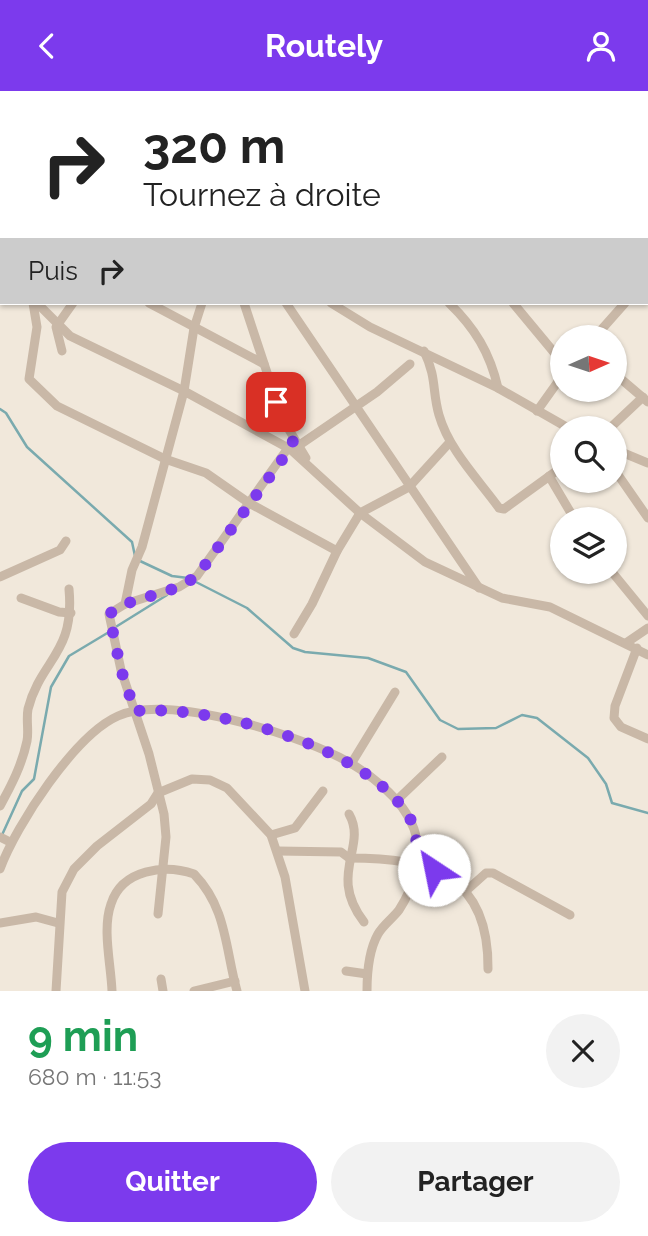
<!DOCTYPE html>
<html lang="fr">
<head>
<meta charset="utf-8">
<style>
	body { margin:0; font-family:Raleway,sans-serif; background:#f2f2f2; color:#222; height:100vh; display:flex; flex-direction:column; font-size:26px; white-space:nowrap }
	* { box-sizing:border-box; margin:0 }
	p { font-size:23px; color:#767676 }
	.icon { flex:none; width:38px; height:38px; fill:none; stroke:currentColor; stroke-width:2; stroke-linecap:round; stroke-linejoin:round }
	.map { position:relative; height:900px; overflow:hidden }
	.side { display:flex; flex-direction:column; background:#fff; flex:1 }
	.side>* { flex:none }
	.guide { position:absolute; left:0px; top:0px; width:649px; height:214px; box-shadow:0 2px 5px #0004; background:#fff; color:#222; overflow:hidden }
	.needle { width:46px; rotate:87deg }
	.fabs { position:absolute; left:550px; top:234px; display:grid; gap:14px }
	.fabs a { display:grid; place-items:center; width:77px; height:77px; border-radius:50%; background:#fff; box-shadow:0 2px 5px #0004; font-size:35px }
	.pin { position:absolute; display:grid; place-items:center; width:60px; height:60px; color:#fff; margin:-30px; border-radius:14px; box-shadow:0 4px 10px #0006 }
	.me { position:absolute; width:77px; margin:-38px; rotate:326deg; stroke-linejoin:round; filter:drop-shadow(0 0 5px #0008) }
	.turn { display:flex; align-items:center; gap:24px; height:147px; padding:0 28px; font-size:32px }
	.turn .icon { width:91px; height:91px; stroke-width:2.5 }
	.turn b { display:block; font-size:49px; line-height:60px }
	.then { display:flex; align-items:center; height:66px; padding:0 28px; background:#0003; gap:14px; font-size:26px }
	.round { display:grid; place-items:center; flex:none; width:74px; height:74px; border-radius:37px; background:#f2f2f2 }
	.overview { display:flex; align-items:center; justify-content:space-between; height:119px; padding:0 28px }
	h1 { font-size:42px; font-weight:700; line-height:52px; color:#1e9e55 }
	.primary-button { display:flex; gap:14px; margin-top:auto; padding:14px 28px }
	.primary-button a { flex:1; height:80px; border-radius:42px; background:#7c3aed; color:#fff; font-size:28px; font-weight:700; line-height:80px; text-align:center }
	.primary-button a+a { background:#f2f2f2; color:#222 }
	header { display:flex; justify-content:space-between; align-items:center; height:91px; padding:0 28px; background:#7c3aed; color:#fff; font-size:32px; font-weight:700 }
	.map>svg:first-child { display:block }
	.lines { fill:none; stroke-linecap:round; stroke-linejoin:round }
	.stream { stroke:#7aaaae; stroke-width:2.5 }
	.minor { stroke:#c9b8a7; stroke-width:9 }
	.route { stroke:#7c3aed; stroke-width:12; stroke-dasharray:0 21.6 }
</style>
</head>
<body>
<header><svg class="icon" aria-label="back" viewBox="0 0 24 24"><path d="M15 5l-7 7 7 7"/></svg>Routely<svg class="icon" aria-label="person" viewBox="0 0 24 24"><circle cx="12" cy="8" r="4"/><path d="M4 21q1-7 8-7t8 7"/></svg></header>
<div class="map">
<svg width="648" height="900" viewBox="0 0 648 900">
	<rect width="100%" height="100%" fill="#f1e8db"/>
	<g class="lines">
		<g class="stream">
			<path d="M0,318l6,4 21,34 105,95 3,14"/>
			<path d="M140,470l32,15 16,2"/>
			<path d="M194,490l53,27 46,40 12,4 63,6 38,14 34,48 18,9 38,-1 26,-13 15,3 51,40 18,26 6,19 36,10"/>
			<path d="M114,537l53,-33"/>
			<path d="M2,744l20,-44 12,-12 17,-92 18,-31 40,-24"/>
		</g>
		<g class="minor">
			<path d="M8,0l1,2"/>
			<path d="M100,0l3,2"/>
			<path d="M451,0v2"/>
			<path d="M86,2l1,-2"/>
			<path d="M217,2l1,-2"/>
			<path d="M325,2l1,-2"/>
			<path d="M380,2l5,-2"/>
			<path d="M0,9h2"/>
			<path d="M0,105l2,-10"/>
			<path d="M0,171l2,1"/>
			<path d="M33,212l4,24 -8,52 28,27 108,53 41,14 43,30 88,48"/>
			<path d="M37,212l33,33 114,55 106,58 70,64 65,49 77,36 48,9 98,48"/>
			<path d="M149,212l115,61"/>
			<path d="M244,212l38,115 24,40"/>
			<path d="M286,212l193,285"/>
			<path d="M331,212l39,24 128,61 72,41"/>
			<path d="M449,212c26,25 41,50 49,85"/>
			<path d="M513,212l49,59"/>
			<path d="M594,247l31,-35"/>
			<path d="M62,260l-6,-24 17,-24"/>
			<path d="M424,260c13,27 8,40 15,64 10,35 39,64 60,93l5,1 58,-42"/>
			<path d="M614,282l34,29"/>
			<path d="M537,320l25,-35"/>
			<path d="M609,338l34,-32"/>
			<path d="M298,355l79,-54 33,-28"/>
			<path d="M614,358l34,14"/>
			<path d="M614,378l34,49"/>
			<path d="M549,385l26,44"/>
			<path d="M612,481l36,44"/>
			<path d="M0,486l60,-27 6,-9"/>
			<path d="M21,507l38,14 12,1"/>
			<path d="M125,513l54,-17 18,-11 96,-135"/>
			<path d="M294,543l18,-30 25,-53 23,-38 49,-26 41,-45"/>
			<path d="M626,552l22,-15"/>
			<path d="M637,557l-22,58 -1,12 7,9 27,12"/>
			<path d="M351,673l44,-72"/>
			<path d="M396,710l46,-44"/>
			<path d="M0,715c11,-20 22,-41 27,-65 2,-10 -1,-21 1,-32 13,-50 47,-55 41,-120"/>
			<path d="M349,723c19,33 -22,60 15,108"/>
			<path d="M271,744l24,-7 28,-37"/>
			<path d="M0,746l10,5"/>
			<path d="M278,760l63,1 8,6c81,0 140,16 139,111"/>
			<path d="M0,778c16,-44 75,-134 118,-153 50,-22 173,17 221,41 28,14 64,41 75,72 9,27 0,58 -15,81 -6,8 -16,15 -21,24 -9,16 -11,40 -11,57"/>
			<path d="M467,799l19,-17h7l77,42"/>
			<path d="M158,823l8,-77 -2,-23 -15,-60 -28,-84 -12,-56 16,-10 7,-34 10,-23 42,-156 10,-63 8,-25"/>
			<path d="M0,832l36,-6 22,6"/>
			<path d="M346,880l21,3"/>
			<path d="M161,888l2,12"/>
			<path d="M56,900l6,-99 12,-23 23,-23 54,-42 7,-11 34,-14 18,1 17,8 44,47 14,42 20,114"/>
			<path d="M112,900c-1,-27 -10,-62 -1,-87 11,-35 54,-40 83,-30 33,34 31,74 43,117"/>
			<path d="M194,900l41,-10"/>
		</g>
	</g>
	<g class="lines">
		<path class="route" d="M276,311l17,39 -3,8 -93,127 -18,11 -54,17 -16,10 12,56 14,41c78,-6 228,34 273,104 9,14 9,31 10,47l16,8"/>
	</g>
</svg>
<div class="fabs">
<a><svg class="needle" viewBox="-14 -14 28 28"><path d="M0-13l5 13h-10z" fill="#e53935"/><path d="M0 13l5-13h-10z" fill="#767676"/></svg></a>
<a><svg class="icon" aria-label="search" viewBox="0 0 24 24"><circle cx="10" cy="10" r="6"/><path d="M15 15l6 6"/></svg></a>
<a><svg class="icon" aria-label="layers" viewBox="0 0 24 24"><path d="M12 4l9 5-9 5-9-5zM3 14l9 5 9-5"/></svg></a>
</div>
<div class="pin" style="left:276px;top:311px;background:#d93025"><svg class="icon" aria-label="arrive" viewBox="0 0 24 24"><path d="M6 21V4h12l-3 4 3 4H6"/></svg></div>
<svg class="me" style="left:434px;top:779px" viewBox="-20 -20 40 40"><circle r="19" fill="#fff"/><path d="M0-13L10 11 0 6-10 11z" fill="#7c3aed"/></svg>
<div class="guide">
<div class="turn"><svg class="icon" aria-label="right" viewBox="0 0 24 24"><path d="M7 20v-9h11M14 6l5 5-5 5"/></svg><div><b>320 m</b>Tournez à droite</div></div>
<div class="then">Puis<svg class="icon" aria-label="right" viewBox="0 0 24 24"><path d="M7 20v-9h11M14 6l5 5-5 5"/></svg></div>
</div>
</div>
<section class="side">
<div class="overview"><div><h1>9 min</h1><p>680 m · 11:53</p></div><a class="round"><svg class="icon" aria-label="close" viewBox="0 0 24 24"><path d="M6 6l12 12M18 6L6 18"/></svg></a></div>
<div class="primary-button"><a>Quitter</a><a>Partager</a></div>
</section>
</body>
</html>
